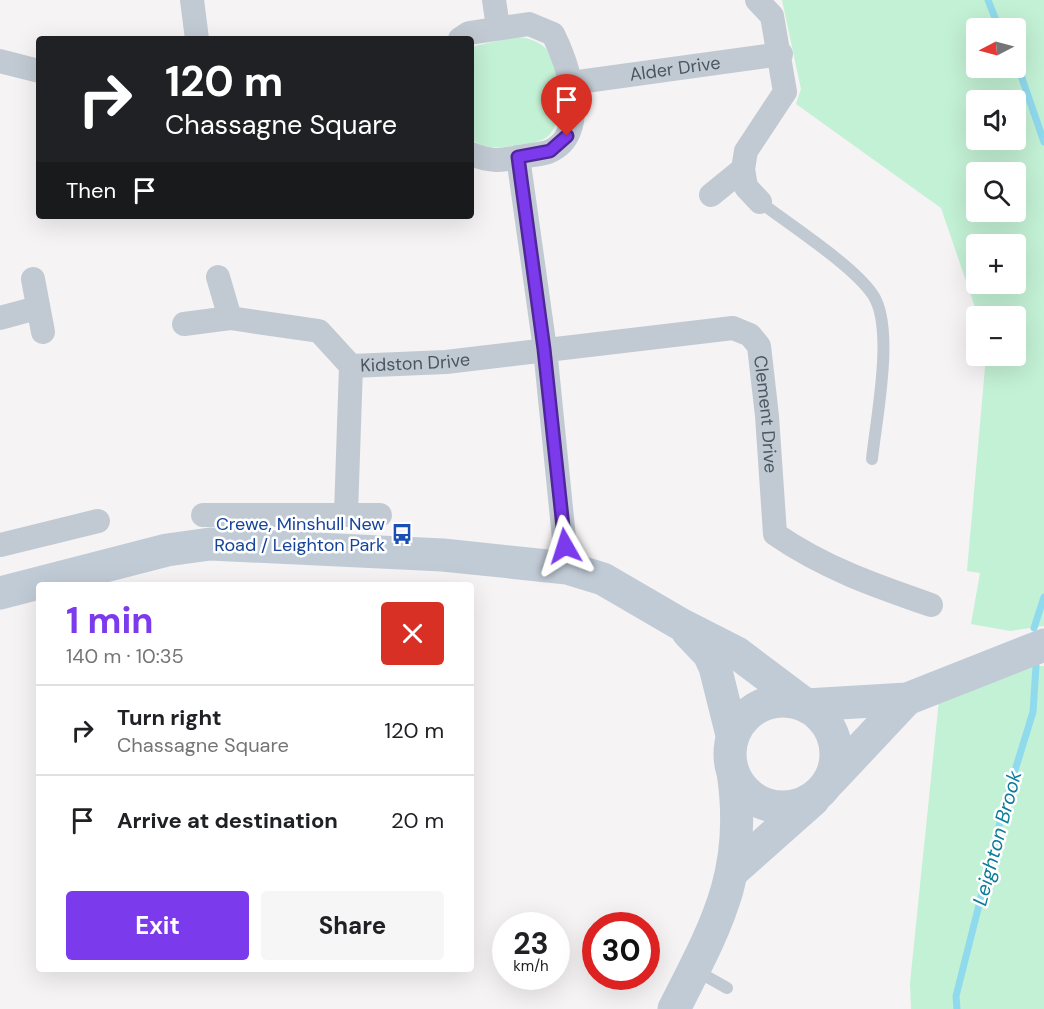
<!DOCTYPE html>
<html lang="en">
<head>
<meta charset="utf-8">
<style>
	body { margin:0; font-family:"DM Sans",sans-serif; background:#f6f6f6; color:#202124; height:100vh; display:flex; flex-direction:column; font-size:22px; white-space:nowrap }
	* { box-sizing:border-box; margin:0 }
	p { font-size:20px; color:#757577 }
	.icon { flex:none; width:33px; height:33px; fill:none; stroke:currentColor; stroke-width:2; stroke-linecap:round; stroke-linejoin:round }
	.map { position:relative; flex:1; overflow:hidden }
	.details { position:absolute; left:36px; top:582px; width:438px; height:390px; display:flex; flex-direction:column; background:#fff; border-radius:6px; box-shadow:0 6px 24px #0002 }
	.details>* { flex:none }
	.top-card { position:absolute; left:36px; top:36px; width:438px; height:183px; border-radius:6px; box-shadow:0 6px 24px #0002; background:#202124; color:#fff; overflow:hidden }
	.needle { width:39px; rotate:264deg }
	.buttons { position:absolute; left:966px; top:18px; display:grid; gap:12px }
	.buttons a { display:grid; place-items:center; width:60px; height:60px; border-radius:6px; background:#fff; box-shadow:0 6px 24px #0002; font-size:30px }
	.speed { position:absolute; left:492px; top:912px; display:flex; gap:12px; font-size:30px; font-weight:700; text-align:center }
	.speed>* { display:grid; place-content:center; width:78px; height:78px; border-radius:50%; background:#fff; box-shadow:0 6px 24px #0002; line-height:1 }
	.speed small { font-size:15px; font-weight:400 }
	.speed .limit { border:9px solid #d22; background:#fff; color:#111 }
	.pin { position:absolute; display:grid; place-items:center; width:51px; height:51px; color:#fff; margin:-62px -26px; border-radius:50% 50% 50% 0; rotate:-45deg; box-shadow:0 0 6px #0007 }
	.pin .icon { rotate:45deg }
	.me { position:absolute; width:66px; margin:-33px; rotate:354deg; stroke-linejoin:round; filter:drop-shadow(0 0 4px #0008) }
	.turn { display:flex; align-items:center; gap:21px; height:126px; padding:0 30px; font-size:27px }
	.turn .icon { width:78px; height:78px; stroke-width:2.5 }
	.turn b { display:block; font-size:42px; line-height:51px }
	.then { display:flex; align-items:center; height:57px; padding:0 30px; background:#0003; gap:12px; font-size:22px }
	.round { display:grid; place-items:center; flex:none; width:63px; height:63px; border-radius:6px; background:#f6f6f6 }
	.headline { display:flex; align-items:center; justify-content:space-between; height:102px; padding:0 30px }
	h1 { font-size:36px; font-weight:700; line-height:45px; color:#7c3aed }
	.cta { display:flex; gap:12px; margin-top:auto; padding:12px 30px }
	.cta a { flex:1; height:69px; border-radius:6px; background:#7c3aed; color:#fff; font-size:24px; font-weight:700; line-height:69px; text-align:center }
	.cta a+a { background:#f6f6f6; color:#202124 }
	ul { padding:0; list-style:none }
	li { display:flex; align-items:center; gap:18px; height:90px; padding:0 30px; border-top:2px solid #e0e0e0 }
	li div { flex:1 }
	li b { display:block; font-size:22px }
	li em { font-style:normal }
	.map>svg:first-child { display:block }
	.green { fill:#c3f1d5; fill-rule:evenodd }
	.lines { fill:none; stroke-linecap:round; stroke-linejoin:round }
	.stream { stroke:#90daee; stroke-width:7 }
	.lane { stroke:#c1cad2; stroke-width:12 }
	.street { stroke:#c1cad2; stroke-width:24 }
	.secondary { stroke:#c1cbd6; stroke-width:33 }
	.route-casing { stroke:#51269a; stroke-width:15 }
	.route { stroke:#7c3aed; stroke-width:10 }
	.labels { text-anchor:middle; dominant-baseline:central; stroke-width:5; stroke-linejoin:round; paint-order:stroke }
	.street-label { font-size:18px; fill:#4a5661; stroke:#fff }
	.transit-label { font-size:18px; fill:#164399; stroke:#fff; text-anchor:end }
	.water-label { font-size:20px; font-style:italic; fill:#0c7c9b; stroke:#fff }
</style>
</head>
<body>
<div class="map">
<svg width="1044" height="1009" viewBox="0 0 1044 1009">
	<rect width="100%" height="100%" fill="#f5f3f3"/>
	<g class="green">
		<path d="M782,0h262v626l-34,5 -39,-7 9,-51 -13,-2 19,-215h30v-40h-38l-37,-108 -145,-104 5,-15zM1016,28v40h-40v-40zM1016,100v40h-40v-40zM976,172h40v40h-40zM1016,244v40h-40v-40z"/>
		<path d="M514,37c13,0 28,4 36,17 10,17 15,70 -3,83 -10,7 -24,7 -36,9 -15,2 -28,3 -40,-7v-92z"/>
		<path d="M1036,666h8v343h-133l-1,-26 29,-283z"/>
	</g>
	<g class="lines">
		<g class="stream">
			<path d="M988,0l11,28"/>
			<path d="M1016,61l28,81"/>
			<path d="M1034,628l10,-31"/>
			<path d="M957,1009l-1,-13 48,-190 29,-94 3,-46"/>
		</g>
		<g class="lane">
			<path d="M760,202c30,23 94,64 113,93 22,33 3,124 -1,164"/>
			<path d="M695,970l32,18"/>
		</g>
		<g class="street">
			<path d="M192,0l5,39"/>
			<path d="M494,0l4,27"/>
			<path d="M460,39l9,-6 60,-9 24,10c15,29 39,101 -5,118 -6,2 -15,3 -23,4 -22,4 -33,7 -54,-2"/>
			<path d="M0,61l39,10"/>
			<path id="s1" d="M571,83l210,-29"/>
			<path d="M518,157l27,192 22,219"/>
			<path d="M743,169l3,18 14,15"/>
			<path d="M711,195l32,-26 3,-18 39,-59 -13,-76 -15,-16"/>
			<path d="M218,277l12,41"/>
			<path d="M33,279l10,53"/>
			<path d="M0,318l37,-10"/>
			<path id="s2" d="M184,324l46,-6 89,13 32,35 95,-4 287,-34 17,7 9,11 8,70 8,118c49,34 101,52 156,71"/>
			<path d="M346,514l5,-148"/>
			<path d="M203,515h177"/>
			<path d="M0,545l98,-24"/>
		</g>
		<g class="secondary">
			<path d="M0,593l167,-43 43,-6 233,11 124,13 36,11 79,46 55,28 69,52 101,-6 137,-54"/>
			<path d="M688,632l21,22 6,13 17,68"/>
			<circle cx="783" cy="754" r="53"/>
			<path d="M830,781l77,-82"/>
			<path d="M733,871l80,-71"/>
			<path d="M674,1009c43,-85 74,-138 59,-237"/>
		</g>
	</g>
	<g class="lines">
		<defs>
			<path id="route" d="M565,546l-21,-197 -26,-192 32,-6 17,-15"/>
		</defs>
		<use href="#route" class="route-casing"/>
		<use href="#route" class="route"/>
	</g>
	<defs>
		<symbol id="bus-bare" viewBox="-9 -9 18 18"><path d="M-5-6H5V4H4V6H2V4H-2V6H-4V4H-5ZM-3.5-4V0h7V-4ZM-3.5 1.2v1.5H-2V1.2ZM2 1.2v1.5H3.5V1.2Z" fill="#1a4fb4" stroke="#fff" stroke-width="2.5" paint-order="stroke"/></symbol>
	</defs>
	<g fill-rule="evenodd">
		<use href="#bus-bare" x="387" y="519" width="30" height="30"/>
	</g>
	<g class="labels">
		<g class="street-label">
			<text stroke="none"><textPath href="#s1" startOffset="105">Alder Drive</textPath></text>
			<text stroke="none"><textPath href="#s2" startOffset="248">Kidston Drive</textPath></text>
			<text stroke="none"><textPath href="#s2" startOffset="669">Clement Drive</textPath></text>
		</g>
		<g class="transit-label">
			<text x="385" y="524">Crewe, Minshull New<tspan x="385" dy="21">Road / Leighton Park</tspan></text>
		</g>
		<g class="water-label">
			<text transform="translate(997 838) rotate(-75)">Leighton Brook</text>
		</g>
	</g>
</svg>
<div class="buttons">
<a><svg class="needle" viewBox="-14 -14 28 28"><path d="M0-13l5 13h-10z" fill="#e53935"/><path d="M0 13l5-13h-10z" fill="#757577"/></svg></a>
<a><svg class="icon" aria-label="sound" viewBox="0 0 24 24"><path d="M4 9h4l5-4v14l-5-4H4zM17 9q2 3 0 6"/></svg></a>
<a><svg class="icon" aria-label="search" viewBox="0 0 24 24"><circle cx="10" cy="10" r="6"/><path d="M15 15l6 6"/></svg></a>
<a>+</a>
<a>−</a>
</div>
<div class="speed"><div>23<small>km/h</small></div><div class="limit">30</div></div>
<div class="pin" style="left:567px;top:136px;background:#d93025"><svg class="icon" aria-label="arrive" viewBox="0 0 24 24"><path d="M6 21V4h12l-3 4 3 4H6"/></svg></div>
<svg class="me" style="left:565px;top:546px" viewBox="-20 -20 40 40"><path d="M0-17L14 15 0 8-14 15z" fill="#7c3aed" stroke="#fff" stroke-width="4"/></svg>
<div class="top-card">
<div class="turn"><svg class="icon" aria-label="right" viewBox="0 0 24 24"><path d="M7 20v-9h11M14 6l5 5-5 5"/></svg><div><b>120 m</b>Chassagne Square</div></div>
<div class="then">Then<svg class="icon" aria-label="arrive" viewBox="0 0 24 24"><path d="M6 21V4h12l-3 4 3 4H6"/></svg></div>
</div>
<section class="details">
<div class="headline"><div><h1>1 min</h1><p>140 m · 10:35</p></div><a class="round" style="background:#d93025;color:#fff"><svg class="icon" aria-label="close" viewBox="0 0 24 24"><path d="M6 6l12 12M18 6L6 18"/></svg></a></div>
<ul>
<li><svg class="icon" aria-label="right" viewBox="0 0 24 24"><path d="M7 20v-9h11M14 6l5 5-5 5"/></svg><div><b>Turn right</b><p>Chassagne Square</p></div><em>120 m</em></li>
<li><svg class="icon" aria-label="arrive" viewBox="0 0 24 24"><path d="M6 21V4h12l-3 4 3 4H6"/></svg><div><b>Arrive at destination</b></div><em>20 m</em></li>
</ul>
<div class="cta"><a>Exit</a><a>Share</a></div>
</section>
</div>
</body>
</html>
